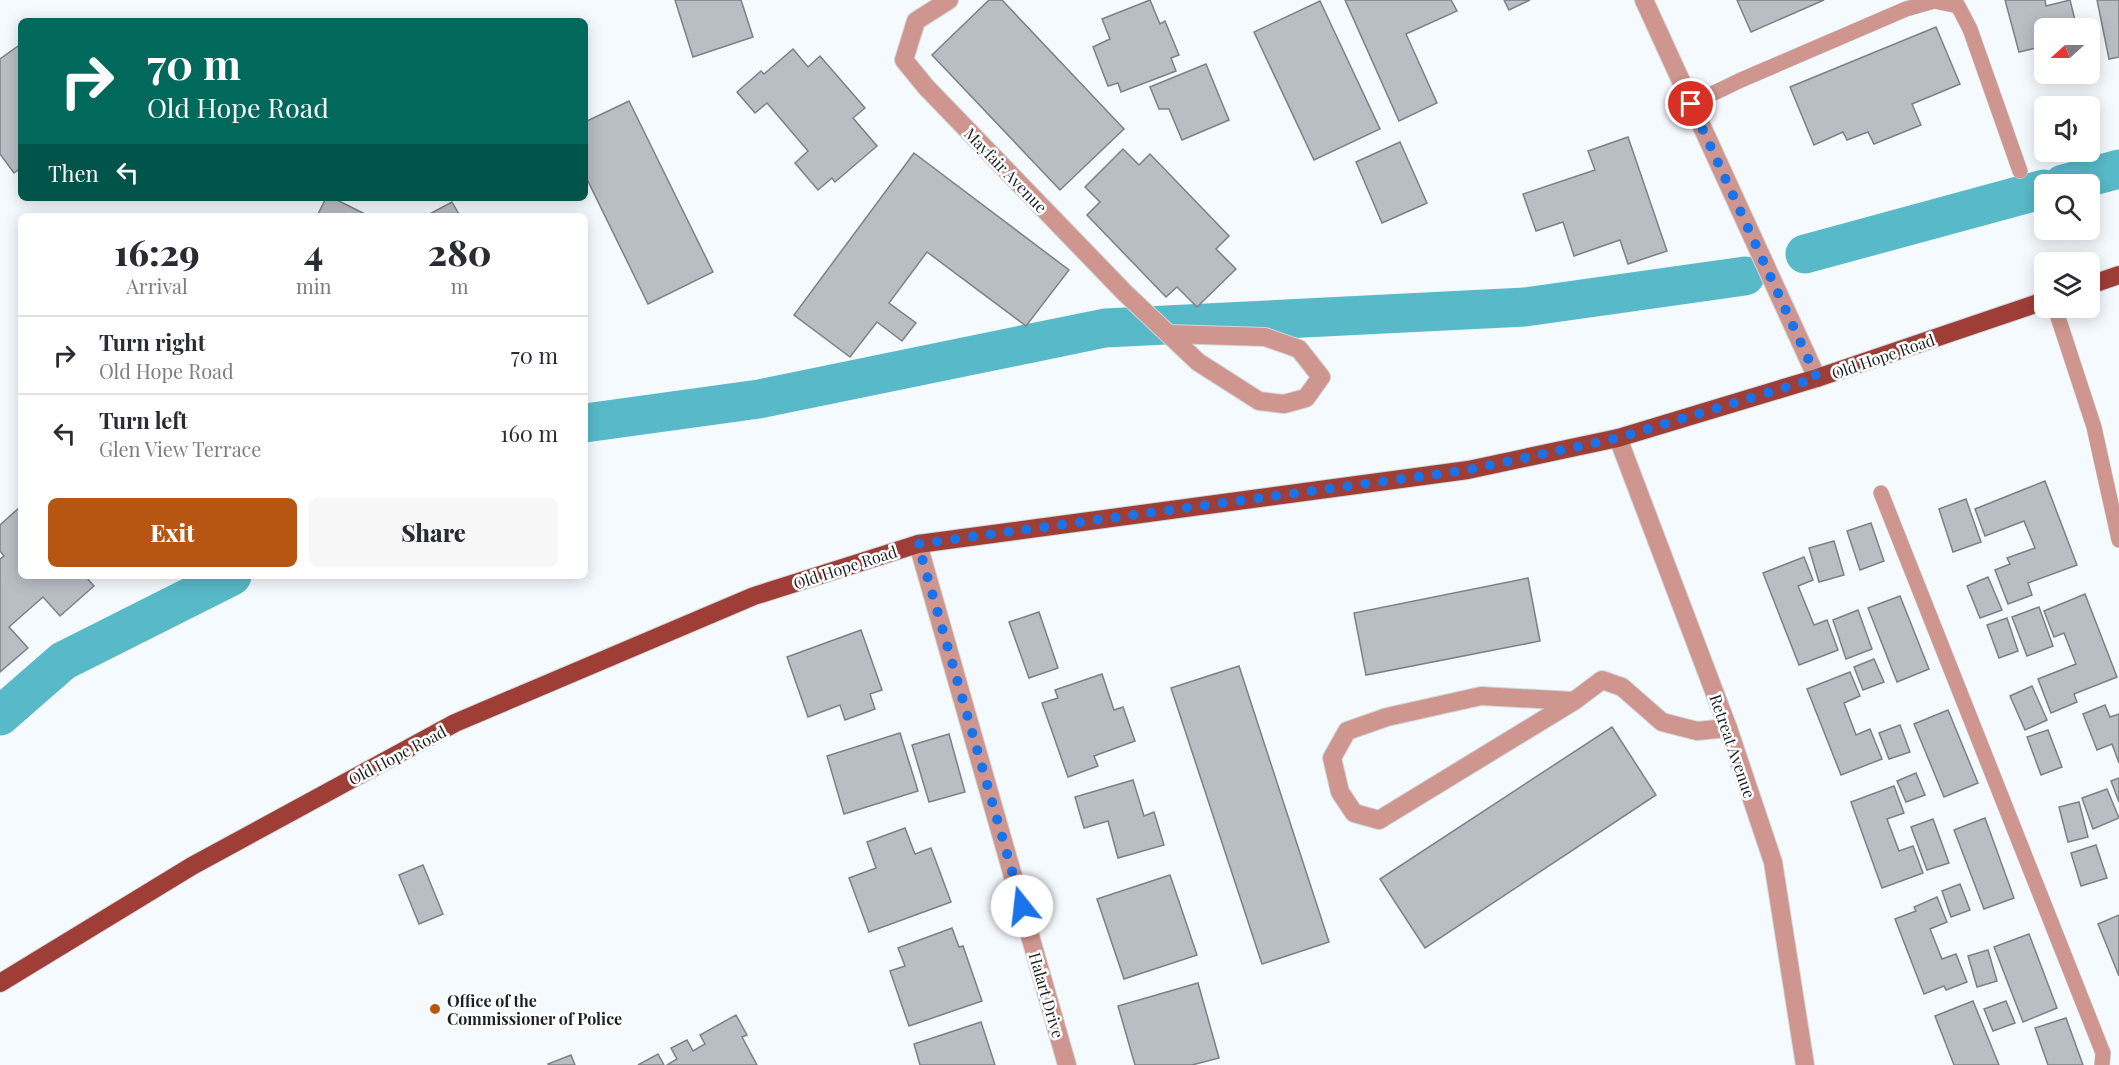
<!DOCTYPE html>
<html lang="en">
<head>
<meta charset="utf-8">
<style>
	body { margin:0; font-family:"Playfair Display",serif; background:#f7f7f7; color:#2b2b33; height:100vh; display:flex; flex-direction:column; font-size:22px; white-space:nowrap }
	* { box-sizing:border-box; margin:0 }
	p { font-size:20px; color:#7c7c81 }
	.icon { flex:none; width:33px; height:33px; fill:none; stroke:currentColor; stroke-width:2; stroke-linecap:round; stroke-linejoin:round }
	.map { position:relative; flex:1; overflow:hidden }
	.details { position:absolute; left:18px; top:213px; width:570px; height:366px; display:flex; flex-direction:column; background:#fff; border-radius:9px; box-shadow:0 3px 15px #0003 }
	.details>* { flex:none }
	.top-card { position:absolute; left:18px; top:18px; width:570px; height:183px; border-radius:9px; box-shadow:0 3px 15px #0003; background:#00695c; color:#fff; overflow:hidden }
	.needle { width:39px; rotate:249deg }
	.tools { position:absolute; left:2034px; top:18px; display:grid; gap:12px }
	.tools a { display:grid; place-items:center; width:66px; height:66px; border-radius:9px; background:#fff; box-shadow:0 3px 15px #0003; font-size:30px }
	.pin { position:absolute; display:grid; place-items:center; width:51px; height:51px; color:#fff; margin:-26px; border:3px solid #fff; border-radius:50%; box-shadow:0 2px 6px #0007 }
	.me { position:absolute; width:66px; margin:-33px; rotate:344deg; stroke-linejoin:round; filter:drop-shadow(0 0 4px #0008) }
	.turn { display:flex; align-items:center; gap:21px; height:126px; padding:0 30px; font-size:27px }
	.turn .icon { width:78px; height:78px; stroke-width:2.5 }
	.turn b { display:block; font-size:42px; line-height:51px }
	.then { display:flex; align-items:center; height:57px; padding:0 30px; background:#0003; gap:12px; font-size:22px }
	.eta { display:flex; justify-content:space-evenly; align-items:center; height:102px; text-align:center }
	.eta b { font-size:36px; font-weight:800; line-height:42px }
	.primary-button { display:flex; gap:12px; margin-top:auto; padding:12px 30px }
	.primary-button a { flex:1; height:69px; border-radius:9px; background:#b75613; color:#fff; font-size:24px; font-weight:800; line-height:69px; text-align:center }
	.primary-button a+a { background:#f7f7f7; color:#2b2b33 }
	ul { padding:0; list-style:none }
	li { display:flex; align-items:center; gap:18px; height:78px; padding:0 30px; border-top:2px solid #e1e1e2 }
	li div { flex:1 }
	li b { display:block; font-size:22px }
	li em { font-style:normal }
	.map>svg:first-child { display:block }
	.lines { fill:none; stroke-linecap:round; stroke-linejoin:round }
	.canal { stroke:#58bac9; stroke-width:39 }
	.building { fill:#b9bec4; stroke:#7c8186; stroke-width:1.5 }
	.lane-casing { stroke:#d2d7db; stroke-width:16 }
	.street-casing { stroke:#d2d7db; stroke-width:20 }
	.primary-casing { stroke:#d2d7db; stroke-width:20 }
	.lane { stroke:#ce968f; stroke-width:15 }
	.street { stroke:#ce968f; stroke-width:18 }
	.primary { stroke:#9f3e37; stroke-width:18 }
	.route { stroke:#1a73e8; stroke-width:10; stroke-dasharray:0 18 }
	.poi-dot { fill:#b75613; stroke:#fff; stroke-width:2 }
	.labels { text-anchor:middle; dominant-baseline:central; stroke-width:5; stroke-linejoin:round; paint-order:stroke }
	.street-label { font-size:16px; fill:#1d1f21; stroke:#fff }
	.poi-label { font-size:16px; font-weight:bold; fill:#1d1f21; stroke:#fff; text-anchor:start }
</style>
</head>
<body>
<div class="map">
<svg width="2119" height="1065" viewBox="0 0 2119 1065">
	<rect width="100%" height="100%" fill="#f5fafe"/>
	<g class="lines">
		<g class="canal">
			<path d="M2063,184l56,-15"/>
			<path d="M1805,254l239,-65"/>
			<path d="M585,423l174,-24 346,-71 420,-21 220,-31"/>
			<path d="M0,716l63,-55 169,-85"/>
		</g>
	</g>
	<g class="building">
		<path d="M675,0h66l12,37 -60,20z"/>
		<path d="M989,0h13l122,129 -64,61 -128,-135z"/>
		<path d="M1150,0l10,24 5,-3 14,34 -8,3 5,13 -55,21 -3,-9 -10,3 -15,-39 17,-8 -8,-20z"/>
		<path d="M1345,0h106l6,11 -51,23 31,69 -38,18z"/>
		<path d="M1504,0h26l-21,10z"/>
		<path d="M1737,0h87l-73,32z"/>
		<path d="M2005,0h40l1,6 24,-6 7,28h-33v18l-25,6z"/>
		<path d="M2097,0h22v57l-10,2z"/>
		<path d="M1320,1l60,128 -66,31 -60,-128z"/>
		<path d="M1936,27l24,57 -48,20 9,21 -47,19 -6,-12 -21,8 -4,-8 -29,13 -24,-58z"/>
		<path d="M21,44v124l-7,5 -14,-19v-95z"/>
		<path d="M793,49l15,18 12,-11 45,52 -12,10 24,28 -42,36 -3,-4 -14,12 -23,-27 13,-12 -41,-48 -12,10 -18,-21 24,-21 3,3z"/>
		<path d="M1206,64l23,56 -47,20 -13,-31h-10l-9,-22z"/>
		<path d="M629,101l84,171 -65,32 -63,-129v-53z"/>
		<path d="M1628,137l39,114 -39,13 -8,-24 -46,16 -11,-34 -27,9 -13,-37 72,-24 -7,-19z"/>
		<path d="M1400,142l27,61 -45,20 -26,-61z"/>
		<path d="M1123,149l16,16 11,-11 79,82 -13,13 20,20 -39,38 -20,-20 -11,10 -79,-82 13,-13 -15,-15z"/>
		<path d="M914,153l155,117 -43,56 -99,-74 -38,51 27,20 -14,18 -25,-19 -27,35 -56,-42z"/>
		<path d="M326,198h7l36,18h-52z"/>
		<path d="M452,202l8,14h-34z"/>
		<path d="M2045,481l32,84 -49,18 4,12 -24,9 -13,-34 15,-6 -3,-6 28,-10 -11,-27 -39,15 -10,-27z"/>
		<path d="M1966,499l15,43 -28,10 -14,-43z"/>
		<path d="M21,506v70h64l9,10 -34,30 -17,-19 -34,30 19,21 -28,24v-113l4,-3 -4,-5v-26z"/>
		<path d="M1871,523l13,38 -24,9 -13,-39z"/>
		<path d="M1834,541l10,34 -25,7 -10,-34z"/>
		<path d="M1804,557l9,23 -15,6 16,39 13,-5 11,30 -39,15 -36,-92z"/>
		<path d="M1988,577l14,33 -22,8 -13,-32z"/>
		<path d="M1528,578l12,63 -174,34 -12,-62z"/>
		<path d="M2085,594l32,83 -43,17 3,8 -26,11 -13,-34 38,-15 -12,-31 -10,4 -10,-26z"/>
		<path d="M1900,596l29,73 -32,13 -29,-74z"/>
		<path d="M2039,607l14,39 -26,10 -15,-39z"/>
		<path d="M1858,610l14,39 -26,10 -13,-39z"/>
		<path d="M1039,612l19,56 -29,10 -20,-56z"/>
		<path d="M2007,618l11,33 -19,7 -12,-33z"/>
		<path d="M861,630l21,60 -12,4 5,15 -30,11 -5,-15 -32,12 -21,-60z"/>
		<path d="M1874,659l10,23 -21,8 -9,-23z"/>
		<path d="M1239,666l90,276 -67,22 -91,-276z"/>
		<path d="M1850,672l10,24 -16,7 12,32 14,-6 12,30 -41,16 -34,-86z"/>
		<path d="M1102,674l12,36 9,-3 12,34 -41,15 4,10 -30,11 -26,-74 16,-5 -3,-8z"/>
		<path d="M2032,686l15,34 -22,10 -15,-34z"/>
		<path d="M2105,705l5,12 9,-3v49l-7,-19 -15,6 -14,-36z"/>
		<path d="M1948,710l30,73 -34,14 -30,-73z"/>
		<path d="M1900,725l10,27 -21,7 -10,-26z"/>
		<path d="M1612,727l44,68 -231,153 -45,-69z"/>
		<path d="M2048,730l14,37 -21,8 -14,-38z"/>
		<path d="M900,733l18,58 -74,23 -17,-58z"/>
		<path d="M949,734l16,58 -36,10 -17,-57z"/>
		<path d="M1916,773l9,22 -19,7 -9,-21z"/>
		<path d="M2119,778v24l-8,-21z"/>
		<path d="M1133,780l11,36 10,-4 10,33 -46,13 -10,-37 -24,7 -9,-31z"/>
		<path d="M1894,786l10,27 -17,6 12,32 14,-5 10,27 -41,15 -31,-86z"/>
		<path d="M2107,789l12,29 -26,11 -11,-31z"/>
		<path d="M2079,802l9,35 -20,5 -9,-35z"/>
		<path d="M1985,818l29,80 -30,11 -30,-79z"/>
		<path d="M1933,819l16,44 -22,7 -16,-43z"/>
		<path d="M905,828l10,26 16,-6 20,54 -82,30 -20,-54 27,-10 -9,-26z"/>
		<path d="M2096,845l11,33 -26,8 -10,-33z"/>
		<path d="M423,865l20,49 -24,10 -20,-49z"/>
		<path d="M1170,875l27,80 -73,24 -27,-80z"/>
		<path d="M1960,884l10,26 -19,7 -9,-26z"/>
		<path d="M1937,897l10,25 -17,7 12,30 14,-5 11,28 -21,8 -2,-4 -20,8 -29,-75 21,-8 -2,-4z"/>
		<path d="M2119,915v61l-21,-52z"/>
		<path d="M952,928l7,19 4,-1 19,55 -73,25 -19,-55 15,-5 -7,-18z"/>
		<path d="M2029,934l28,74 -34,14 -29,-75z"/>
		<path d="M1988,950l9,31 -20,6 -9,-31z"/>
		<path d="M1198,983l21,75 -27,7h-57l-17,-59z"/>
		<path d="M1973,1001l26,64h-45l-19,-49z"/>
		<path d="M2006,1001l9,22 -22,8 -9,-22z"/>
		<path d="M736,1015l11,20 -5,2 15,28h-90l10,-6 -6,-11 16,-8 6,11 12,-7 -5,-9z"/>
		<path d="M2066,1018l17,47h-35l-13,-37z"/>
		<path d="M981,1022l14,43h-75l-6,-21z"/>
		<path d="M658,1054l6,11h-26z"/>
		<path d="M571,1055l4,10h-26l-1,-1z"/>
	</g>
	<g class="lines">
		<defs>
			<g id="lane">
				<path d="M1691,104l50,-24 165,-71 28,-8 24,5 12,23 50,142"/>
				<path d="M2055,308l39,119 25,113"/>
				<path d="M1881,493l222,560 -1,12"/>
			</g>
			<g id="street">
				<path d="M949,0l-33,21 -12,39 22,27 199,206 73,69 61,39 25,3 22,-6 15,-21 -22,-28 -34,-12 -97,-3"/>
				<path d="M1644,0l173,378"/>
				<path d="M1618,438l110,290 45,134 32,203"/>
				<path d="M918,544l149,521"/>
				<path d="M1574,701l-93,-5 -94,21 -40,14 -15,27 8,34 14,21 25,7 195,-119 28,-21 20,7 40,35 35,9 31,-3"/>
			</g>
			<g id="primary">
				<path d="M2090,285l29,-10"/>
				<path d="M0,983l192,-117 263,-143 299,-127 164,-52 550,-74 150,-32 199,-60 227,-77"/>
			</g>
		</defs>
		<use href="#lane" class="lane-casing"/>
		<use href="#street" class="street-casing"/>
		<use href="#primary" class="primary-casing"/>
		<use href="#lane" class="lane"/>
		<use href="#street" class="street"/>
		<use href="#primary" class="primary"/>
	</g>
	<g class="lines">
		<path class="route" d="M1022,906l-104,-362 550,-74 150,-32 199,-60 -126,-274"/>
	</g>
	<circle class="poi-dot" cx="435" cy="1009" r="6"/>
	<g class="labels">
		<g class="street-label">
			<text transform="translate(1006 170) rotate(46)">Mayfair Avenue</text>
			<text transform="translate(1883 356) rotate(-19)">Old Hope Road</text>
			<text transform="translate(845 567) rotate(-18)">Old Hope Road</text>
			<text transform="translate(1733 746) rotate(71)">Retreat Avenue</text>
			<text transform="translate(397 755) rotate(-28)">Old Hope Road</text>
			<text transform="translate(1047 995) rotate(74)">Halart Drive</text>
		</g>
		<g class="poi-label">
			<text x="447" y="1000">Office of the<tspan x="447" dy="18">Commissioner of Police</tspan></text>
		</g>
	</g>
</svg>
<div class="tools">
<a><svg class="needle" viewBox="-14 -14 28 28"><path d="M0-13l5 13h-10z" fill="#e53935"/><path d="M0 13l5-13h-10z" fill="#7c7c81"/></svg></a>
<a><svg class="icon" aria-label="sound" viewBox="0 0 24 24"><path d="M4 9h4l5-4v14l-5-4H4zM17 9q2 3 0 6"/></svg></a>
<a><svg class="icon" aria-label="search" viewBox="0 0 24 24"><circle cx="10" cy="10" r="6"/><path d="M15 15l6 6"/></svg></a>
<a><svg class="icon" aria-label="layers" viewBox="0 0 24 24"><path d="M12 4l9 5-9 5-9-5zM3 14l9 5 9-5"/></svg></a>
</div>
<div class="pin" style="left:1691px;top:104px;background:#d93025"><svg class="icon" aria-label="arrive" viewBox="0 0 24 24"><path d="M6 21V4h12l-3 4 3 4H6"/></svg></div>
<svg class="me" style="left:1022px;top:906px" viewBox="-20 -20 40 40"><circle r="19" fill="#fff"/><path d="M0-13L10 11 0 6-10 11z" fill="#1a73e8"/></svg>
<div class="top-card">
<div class="turn"><svg class="icon" aria-label="right" viewBox="0 0 24 24"><path d="M7 20v-9h11M14 6l5 5-5 5"/></svg><div><b>70 m</b>Old Hope Road</div></div>
<div class="then">Then<svg class="icon" aria-label="left" viewBox="0 0 24 24"><path d="M17 20v-9H6M10 6l-5 5 5 5"/></svg></div>
</div>
<section class="details">
<div class="eta">
<div><b>16:29</b><p>Arrival</p></div>
<div><b>4</b><p>min</p></div>
<div><b>280</b><p>m</p></div>
</div>
<ul>
<li><svg class="icon" aria-label="right" viewBox="0 0 24 24"><path d="M7 20v-9h11M14 6l5 5-5 5"/></svg><div><b>Turn right</b><p>Old Hope Road</p></div><em>70 m</em></li>
<li><svg class="icon" aria-label="left" viewBox="0 0 24 24"><path d="M17 20v-9H6M10 6l-5 5 5 5"/></svg><div><b>Turn left</b><p>Glen View Terrace</p></div><em>160 m</em></li>
</ul>
<div class="primary-button"><a>Exit</a><a>Share</a></div>
</section>
</div>
</body>
</html>
